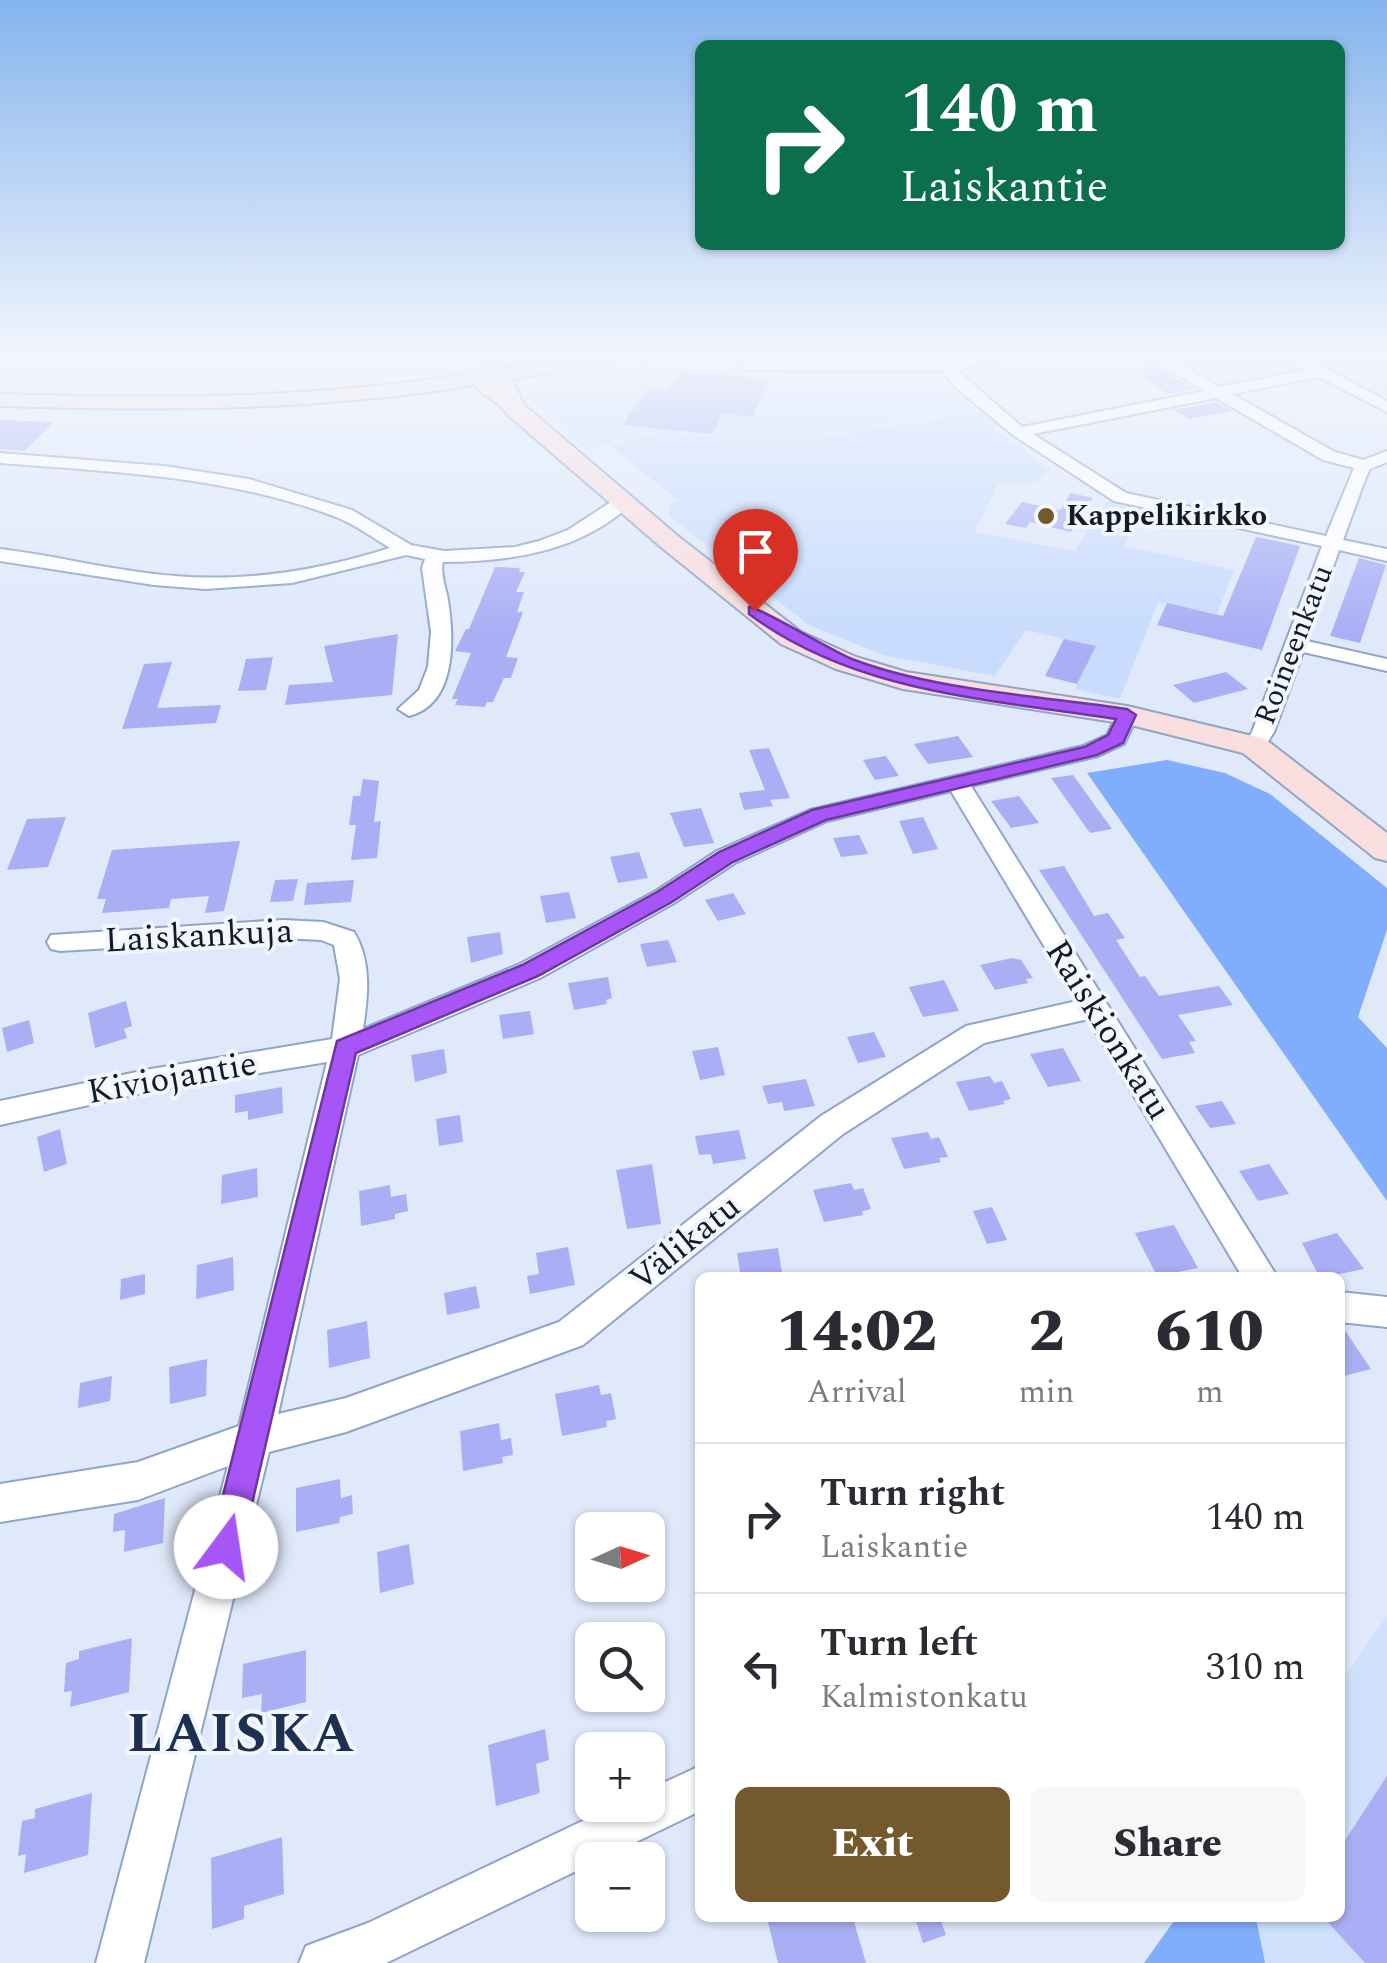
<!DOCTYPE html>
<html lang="en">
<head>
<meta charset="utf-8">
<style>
	body { margin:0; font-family:Spectral,serif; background:#f7f7f7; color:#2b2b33; height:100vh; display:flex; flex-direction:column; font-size:38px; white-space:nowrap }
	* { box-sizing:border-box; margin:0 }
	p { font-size:32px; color:#7c7c81 }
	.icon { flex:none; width:55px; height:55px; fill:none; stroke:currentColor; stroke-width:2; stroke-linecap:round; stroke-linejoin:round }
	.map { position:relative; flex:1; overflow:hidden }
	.drawer { position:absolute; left:695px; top:1272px; width:650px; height:650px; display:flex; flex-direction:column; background:#fff; border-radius:15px; box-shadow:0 2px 8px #0004 }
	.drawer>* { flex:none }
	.banner { position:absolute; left:695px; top:40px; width:650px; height:210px; border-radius:15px; box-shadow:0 2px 8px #0004; background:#0b6e4f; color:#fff; overflow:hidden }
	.needle { width:65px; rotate:86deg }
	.controls { position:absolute; left:575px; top:1512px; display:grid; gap:20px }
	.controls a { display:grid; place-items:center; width:90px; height:90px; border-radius:15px; background:#fff; box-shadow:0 2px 8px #0004; font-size:50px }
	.pin { position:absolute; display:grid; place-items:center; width:85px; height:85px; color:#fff; margin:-102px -42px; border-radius:50% 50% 50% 0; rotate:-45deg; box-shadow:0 0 10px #0007 }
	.pin .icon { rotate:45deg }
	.me { position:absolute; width:110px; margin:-55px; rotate:14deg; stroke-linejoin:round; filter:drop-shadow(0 0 8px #0008) }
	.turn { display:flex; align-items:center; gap:35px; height:210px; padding:0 40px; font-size:45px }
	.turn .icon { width:130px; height:130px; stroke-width:2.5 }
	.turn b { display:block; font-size:70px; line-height:85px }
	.eta { display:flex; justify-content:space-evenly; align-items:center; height:170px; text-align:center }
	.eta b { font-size:60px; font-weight:800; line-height:70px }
	.action { display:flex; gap:20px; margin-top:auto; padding:20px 40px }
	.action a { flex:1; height:115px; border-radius:15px; background:#73592b; color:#fff; font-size:40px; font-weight:800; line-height:115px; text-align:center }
	.action a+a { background:#f7f7f7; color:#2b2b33 }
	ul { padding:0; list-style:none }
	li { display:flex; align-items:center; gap:30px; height:150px; padding:0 40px; border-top:2px solid #e1e1e2 }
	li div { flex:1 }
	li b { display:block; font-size:38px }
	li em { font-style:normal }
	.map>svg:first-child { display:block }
	.built { fill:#cee0fc }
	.green { fill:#c9dcfd }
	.forest { fill:#80aefc }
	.building { fill:#aaaff5 }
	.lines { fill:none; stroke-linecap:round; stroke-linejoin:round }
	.street-casing { stroke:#8ea5cb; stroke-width:4 }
	.secondary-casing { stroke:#8ea5cb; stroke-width:4 }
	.street { fill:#fff; fill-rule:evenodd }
	.secondary { fill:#fadddd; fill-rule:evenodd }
	.route { fill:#a855f7; stroke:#6d37a1; stroke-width:2.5 }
	.poi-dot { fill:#73592b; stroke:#f1f6ff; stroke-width:4 }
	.labels { text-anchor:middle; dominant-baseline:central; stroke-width:8; stroke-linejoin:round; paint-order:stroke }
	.far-poi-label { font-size:30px; font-weight:bold; fill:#131b29; stroke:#f1f6ff; text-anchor:start }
	.far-street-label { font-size:30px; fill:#131b29; stroke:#f1f6ff }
	.street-label { font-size:35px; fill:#131b29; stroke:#f1f6ff }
	.near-district-label { font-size:55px; font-weight:bold; letter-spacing:2.5px; fill:#1e304f; stroke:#f1f6ff }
</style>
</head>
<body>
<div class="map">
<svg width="1387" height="1963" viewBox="0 0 1387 1963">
	<rect width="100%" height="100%" fill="#dfe9fa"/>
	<g class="built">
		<path d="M1170,357h217v39l-60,-31 -110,21z"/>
		<path d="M641,362l95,8 192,2 49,37 -183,31 -140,-8 -69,16 -58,-52 1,-10 7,-8 16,-5z"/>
		<path d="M1387,1616v347h-122l-9,-45h84v-235z"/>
	</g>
	<path class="green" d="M982,411l19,14 -8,3 56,41 -12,14h-38l-25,49 101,19 33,-51 36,9 -20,37 110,24 -17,44 -59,-12 -38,97 -45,-10 20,-43 -69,-16 -31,46 -112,-21 -74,-30 -140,-109 1,-11 8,-5 -69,-55 47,-12 140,8z"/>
	<g class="forest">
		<path d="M1167,760l58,13 45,21 117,94v42l-29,87 29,31v153l-300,-428z"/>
		<path d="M1176,1918h80l9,45h-121z"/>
	</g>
	<g class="building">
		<path d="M1149,363l45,26 -43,8 17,-3 -27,-17z"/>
		<path d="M681,371l46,4 44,4 -19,38 -29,-3 -11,20 -89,-9 23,-35 22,2z"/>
		<path d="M1215,402l16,9 -42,8 -15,-9z"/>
		<path d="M0,420l54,2 -30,29 -24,-2z"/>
		<path d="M1071,493l22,5 -22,34 -41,-10 -4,6 -21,-4 17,-22 38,8z"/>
		<path d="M1256,537l44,9 -38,104 -105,-25 10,-22 56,13z"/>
		<path d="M1359,558l27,7 -26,78 -30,-7z"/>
		<path d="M495,567l25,1 -1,4h6l-9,20h8l-7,20h6l-17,45 12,1 -7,20h-7l-11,24h-6l-2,5 -30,-2 3,-6h-6l19,-46 -16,-2 11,-22h3z"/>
		<path d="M398,634l-6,61 -107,10 4,-20 44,-3 -9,-36z"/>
		<path d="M1064,639l32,7 -19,38 -32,-8z"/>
		<path d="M273,657l-7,33 -28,1 8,-32z"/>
		<path d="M172,662l-15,46 64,-3 -5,18 -94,6 22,-65z"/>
		<path d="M1226,672l22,17 -54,14 -21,-18z"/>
		<path d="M958,736l15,21 -45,7 -14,-20z"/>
		<path d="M769,748l21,50 -20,2 3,6 -29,4 -5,-17 26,-3 -16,-40z"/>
		<path d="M886,756l13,20 -24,4 -12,-20z"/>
		<path d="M1073,775l39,54 -22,4 -39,-55z"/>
		<path d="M363,779l16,2 -5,41 7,-1 -4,37 -26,2 5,-35h-7l4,-29h7z"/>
		<path d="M1019,796l20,27 -28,5 -20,-27z"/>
		<path d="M701,808l13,35 -30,4 -14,-34z"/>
		<path d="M66,817l-18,50 -41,3 20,-51z"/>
		<path d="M923,817l15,32 -25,5 -14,-33z"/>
		<path d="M859,835l9,19 -27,3 -8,-19z"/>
		<path d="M240,841l-16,70 -19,2 4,-17 -38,3 -2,9 -67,5 4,-14h-9l15,-49z"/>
		<path d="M639,852l9,26 -30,5 -8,-26z"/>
		<path d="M1064,866l30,50 14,-3 17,25 -9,2 24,37 5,-1 14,20 60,-10 14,19 -55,10 18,26 -7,1 6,11 -33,6 -123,-189z"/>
		<path d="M298,879l-5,22 -23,1 5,-22z"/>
		<path d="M354,880l-3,22 -47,3 3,-22z"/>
		<path d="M569,892l7,26 -30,5 -6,-27z"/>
		<path d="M733,893l13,21 -28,7 -13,-21z"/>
		<path d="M500,932l3,22 -32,9 -4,-26z"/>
		<path d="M668,940l9,22 -30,5 -7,-23z"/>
		<path d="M1012,958l9,2 12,18 -7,1 2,4 -33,7 -15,-25z"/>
		<path d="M608,977l4,21 -6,2 1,4 -33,6 -6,-27z"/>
		<path d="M944,980l15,31 -36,6 -14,-30z"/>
		<path d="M126,1001l6,25 -8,3 3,9 -32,10 -7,-35z"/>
		<path d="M530,1011l4,23 -31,5 -4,-24z"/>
		<path d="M29,1020l5,23 -27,9 -5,-24z"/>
		<path d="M874,1032l12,25 -28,6 -11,-26z"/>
		<path d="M718,1047l7,28 -25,5 -8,-29z"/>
		<path d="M1063,1048l18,33 -33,6 -18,-33z"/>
		<path d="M444,1049l3,24 -32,9 -4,-27z"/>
		<path d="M990,1076l4,7 8,-2 9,18 -8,2 2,3 -36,7 -13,-29z"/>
		<path d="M806,1079l9,27 -31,5 -2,-9 -14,2 -6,-18z"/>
		<path d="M282,1087l1,26 -35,7v-9l-13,2v-18z"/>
		<path d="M1222,1101l14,23 -26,4 -15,-22z"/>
		<path d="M460,1115l3,27 -24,4 -3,-27z"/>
		<path d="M60,1129l7,35 -23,8 -7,-35z"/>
		<path d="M739,1130l7,29 -33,5 -2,-10 -12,1 -4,-19z"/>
		<path d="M928,1132l3,7 8,-2 9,20 -9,1 2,4 -37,7 -13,-31z"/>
		<path d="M652,1164l9,60 -34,5 -11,-59z"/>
		<path d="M1269,1164l20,30 -31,7 -19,-30z"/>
		<path d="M257,1168l1,29 -37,7 1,-29z"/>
		<path d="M851,1183l3,7 9,-2 8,21 -9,2 1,4 -39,7 -11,-32z"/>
		<path d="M390,1185l1,12 15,-3 2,17 -13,3v5l-34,7 -2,-35z"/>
		<path d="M992,1207l15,33 -20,4 -14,-33z"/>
		<path d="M1174,1225l24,43 -41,8 -22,-43z"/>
		<path d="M1337,1233l27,36 -44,9 -18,-35z"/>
		<path d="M568,1247l7,38 -45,9 -3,-18 12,-2 -3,-21z"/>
		<path d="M778,1248l5,30h-42l-4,-25z"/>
		<path d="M233,1257l1,33 -38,9 1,-34z"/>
		<path d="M145,1274v20l-25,6 1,-21z"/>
		<path d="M476,1286l4,22 -33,7 -3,-22z"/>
		<path d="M367,1321l3,37 -41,10 -2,-38z"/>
		<path d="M1340,1326h2l29,43 -31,8z"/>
		<path d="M207,1359l-1,37 -36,8 -1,-37z"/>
		<path d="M112,1376l-2,25 -32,7 2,-25z"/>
		<path d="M599,1385l2,10 10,-2 5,26 -10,2 1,6 -45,9 -7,-42z"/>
		<path d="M499,1423l2,17 10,-2 2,17 -11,2 1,6 -40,8 -3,-40z"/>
		<path d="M340,1479l1,19 11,-3 1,19 -13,3 -1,6 -43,9v-44z"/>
		<path d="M165,1498l-2,45 -39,9 1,-22 -12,2 1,-18z"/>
		<path d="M409,1544l5,40 -34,9 -3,-41z"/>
		<path d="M132,1638l-3,54 -59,15 2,-16 -8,1 2,-29 13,-4v-8z"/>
		<path d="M306,1650v52l-45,11 1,-19 -20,4 1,-34z"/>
		<path d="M545,1729l4,31 -13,4 4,29 -44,13 -8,-61z"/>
		<path d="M1387,1776v187h-22l-41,-45h16v-70z"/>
		<path d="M92,1793l-4,62 -64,18 2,-19 -8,2 4,-35 13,-3v-9z"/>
		<path d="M282,1837l2,57 -40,12v13l-32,10 -1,-71z"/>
		<path d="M767,1918h86l13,45h-88z"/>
		<path d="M915,1918h25l6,17 -23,8z"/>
	</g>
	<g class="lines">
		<defs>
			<g id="street">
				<path d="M974,357h30l-47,13 65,57 182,-36 -55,-34h18l53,30 86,-17 -21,-13h19l83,44v11l-68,-35 -87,17 103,58 28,8 24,-9v11l-17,7 -4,8 -23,63 44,9v12l-48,-11 -32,91 80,18v12l-84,-19 -29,80 -12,19h-16l-3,-5 9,-14 70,-186 -208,-45 -101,-66 -59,-49 -11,-15 -199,-1 -7,-4 7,-4 203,1zM1216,398l107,62 31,8 -28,68 -200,-43 -93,-59z"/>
				<path d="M0,453l164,13 85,13 103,31 59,35 33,6 71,-4 24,-6 29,-11 52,-34 15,4c-50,51 -124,62 -192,62 -3,12 3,26 5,38 6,38 9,104 -39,116l-11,-7 21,-19 9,-23 3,-35 -9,-64 3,-9 -19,-4 -114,28 -87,6 -51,-4 -154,-24v-12c59,7 117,23 176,27 73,6 145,-6 214,-28 -17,-10 -35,-24 -54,-31 -107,-41 -222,-45 -336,-54z"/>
				<path d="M1127,708l11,7 -14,29 -26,12 -127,30 307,492h-35l-155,-259 -104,24 -141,91 -260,211 -237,87 -77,20 -125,511h-48l132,-497 -90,34 -138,22v-38l138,-22 101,-36 88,-364 -176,29 -151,34v-24l151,-32 181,-30 8,-60 -6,-34 -13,-5 -38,-2 -223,13 -9,-2 -4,-7 4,-7 232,-15 40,2 31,10c18,30 14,64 9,97l157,-65 136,-73 61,-40 93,-41 273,-64 24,-11 12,-25zM951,791l126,210 -111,25 -145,90 -262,206 -213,76 -68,16 80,-359 182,-77 134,-75 61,-40 92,-42z"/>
				<path d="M1340,1292l47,5v30l-47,-5z"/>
				<path d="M700,1766v45l-314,152h-87l7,-17 62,-23 248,-118h32v-15z"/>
			</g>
			<path id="secondary" d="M571,357h48l-10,6 -97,16 12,26 155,132 122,95 55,25 50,15 221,34 138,33 122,94v28l-12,-3 -132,-105 -116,-29 -224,-35 -67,-20 -55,-25 -120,-97 -153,-132c-9,-14 -24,-17 -33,-30 -159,26 -315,26 -475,21v-12c159,5 315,5 473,-21l17,-10 12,6z"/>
		</defs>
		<use href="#street" class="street-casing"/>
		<use href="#secondary" class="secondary-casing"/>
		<use href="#street" class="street"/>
		<use href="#secondary" class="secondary"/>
	</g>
	<linearGradient id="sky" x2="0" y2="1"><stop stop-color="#85b4ed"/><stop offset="0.56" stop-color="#f1f5fd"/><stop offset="1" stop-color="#f1f5fd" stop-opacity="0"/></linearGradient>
	<rect width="1387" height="632" fill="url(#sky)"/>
	<path class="route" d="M749,607c9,-1 83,44 103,52 80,31 188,37 275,50l9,6 -13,28 -26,12 -271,65 -93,42 -61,40 -134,74 -182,77 -114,494 -5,11 -11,5 -11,-5 -5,-11 127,-506 185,-76 135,-73 62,-40 93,-42 272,-63 24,-12 8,-16c-127,-20 -261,-26 -367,-105z"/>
	<circle class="poi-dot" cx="1046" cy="516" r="10"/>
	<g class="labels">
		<g class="far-poi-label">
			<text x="1066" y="516">Kappelikirkko</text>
		</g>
		<g class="far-street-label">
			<text transform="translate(1294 645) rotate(-69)">Roineenkatu</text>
		</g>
		<g class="street-label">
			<text transform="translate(199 936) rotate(-3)">Laiskankuja</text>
			<text transform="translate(1108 1030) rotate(58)">Raiskionkatu</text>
			<text transform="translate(172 1078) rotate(-10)">Kiviojantie</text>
			<text transform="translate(685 1243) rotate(-39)">Välikatu</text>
		</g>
		<g class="near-district-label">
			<text x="242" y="1734">LAISKA</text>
		</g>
	</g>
</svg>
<div class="controls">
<a><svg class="needle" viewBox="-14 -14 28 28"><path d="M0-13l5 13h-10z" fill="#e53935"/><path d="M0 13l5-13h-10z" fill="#7c7c81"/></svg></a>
<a><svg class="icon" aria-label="search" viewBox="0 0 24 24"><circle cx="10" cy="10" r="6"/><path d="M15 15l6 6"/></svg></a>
<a>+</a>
<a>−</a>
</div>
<div class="pin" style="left:755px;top:611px;background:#d93025"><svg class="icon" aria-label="arrive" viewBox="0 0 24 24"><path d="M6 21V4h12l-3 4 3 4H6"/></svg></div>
<svg class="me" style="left:226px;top:1547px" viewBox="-20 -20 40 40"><circle r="19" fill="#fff"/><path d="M0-13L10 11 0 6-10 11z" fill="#a855f7"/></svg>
<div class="banner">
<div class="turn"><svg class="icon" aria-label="right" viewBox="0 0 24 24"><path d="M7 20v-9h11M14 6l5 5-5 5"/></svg><div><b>140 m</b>Laiskantie</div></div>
</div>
<section class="drawer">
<div class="eta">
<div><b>14:02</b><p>Arrival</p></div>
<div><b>2</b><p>min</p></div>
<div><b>610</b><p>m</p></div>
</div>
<ul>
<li><svg class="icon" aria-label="right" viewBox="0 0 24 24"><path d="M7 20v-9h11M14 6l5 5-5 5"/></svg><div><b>Turn right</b><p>Laiskantie</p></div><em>140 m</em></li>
<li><svg class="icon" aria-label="left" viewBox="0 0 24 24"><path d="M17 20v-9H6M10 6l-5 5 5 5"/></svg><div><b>Turn left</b><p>Kalmistonkatu</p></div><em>310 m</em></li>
</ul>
<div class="action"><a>Exit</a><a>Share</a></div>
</section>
</div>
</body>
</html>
